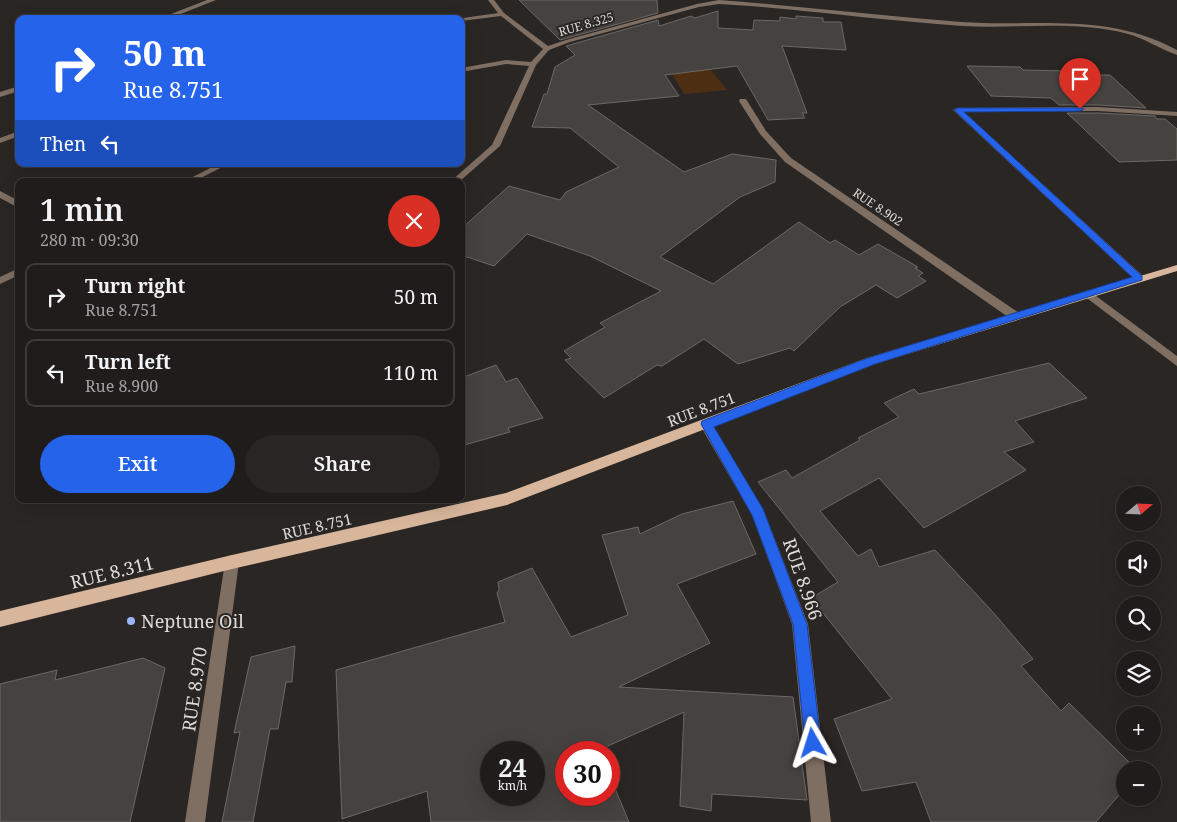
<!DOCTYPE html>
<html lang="en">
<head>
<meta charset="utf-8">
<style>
	body { margin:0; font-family:"Noto Serif",serif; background:#282524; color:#f1f3f6; height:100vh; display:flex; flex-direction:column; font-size:19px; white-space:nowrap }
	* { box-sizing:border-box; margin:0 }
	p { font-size:16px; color:#a2a1a3 }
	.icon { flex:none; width:28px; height:28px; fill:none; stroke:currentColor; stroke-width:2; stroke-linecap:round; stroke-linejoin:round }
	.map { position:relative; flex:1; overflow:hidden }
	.side { position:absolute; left:15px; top:178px; width:450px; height:325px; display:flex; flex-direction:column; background:#201c1b; border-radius:10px; box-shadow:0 5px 20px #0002,0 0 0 1px #3d3a3a }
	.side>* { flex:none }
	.guide { position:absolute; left:15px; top:15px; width:450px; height:152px; border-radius:10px; box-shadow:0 5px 20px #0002,0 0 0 1px #3d3a3a; background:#2563eb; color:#fff; overflow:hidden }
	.needle { width:32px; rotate:71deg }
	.tools { position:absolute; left:1116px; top:486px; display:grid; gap:10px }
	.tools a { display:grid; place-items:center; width:45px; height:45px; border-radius:50%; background:#201c1b; box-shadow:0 5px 20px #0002,0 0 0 1px #3d3a3a; font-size:25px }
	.speed { position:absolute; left:480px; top:741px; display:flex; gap:10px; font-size:25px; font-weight:700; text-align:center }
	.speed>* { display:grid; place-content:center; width:65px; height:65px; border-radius:50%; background:#201c1b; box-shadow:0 5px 20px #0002,0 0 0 1px #3d3a3a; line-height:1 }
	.speed small { font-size:12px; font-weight:400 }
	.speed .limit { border:8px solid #d22; background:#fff; color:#111 }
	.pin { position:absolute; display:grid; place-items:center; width:42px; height:42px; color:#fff; margin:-51px -21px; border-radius:50% 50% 50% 0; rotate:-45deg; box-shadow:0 0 5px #0007 }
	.pin .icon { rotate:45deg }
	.me { position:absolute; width:55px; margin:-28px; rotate:354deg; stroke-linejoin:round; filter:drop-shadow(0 0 4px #0008) }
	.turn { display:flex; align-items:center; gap:18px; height:105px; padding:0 25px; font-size:22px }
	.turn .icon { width:65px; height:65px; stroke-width:2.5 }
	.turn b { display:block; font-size:35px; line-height:42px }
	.then { display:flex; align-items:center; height:48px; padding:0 25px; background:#0003; gap:10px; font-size:19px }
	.round { display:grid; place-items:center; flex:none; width:52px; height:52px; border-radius:26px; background:#282524 }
	.headline { display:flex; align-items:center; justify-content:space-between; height:85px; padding:0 25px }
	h1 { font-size:30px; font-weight:600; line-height:38px }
	.button { display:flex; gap:10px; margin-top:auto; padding:10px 25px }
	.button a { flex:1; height:58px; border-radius:30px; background:#2563eb; color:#fff; font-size:20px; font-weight:600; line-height:58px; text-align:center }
	.button a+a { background:#282524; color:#f1f3f6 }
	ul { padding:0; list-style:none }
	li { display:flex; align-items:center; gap:15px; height:68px; margin:0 10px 8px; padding:0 15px; border:2px solid #3d3a3a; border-radius:10px }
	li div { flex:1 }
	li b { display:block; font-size:19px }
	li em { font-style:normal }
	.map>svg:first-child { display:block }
	.green { fill:#4f2f14 }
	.building { fill:#46423f; stroke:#6c6865; fill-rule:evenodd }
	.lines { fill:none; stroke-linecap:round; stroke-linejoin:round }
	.minor { fill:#7f6e62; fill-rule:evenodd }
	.major { fill:#d8b69c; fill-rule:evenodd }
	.route { fill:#2563eb; stroke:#184099 }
	.poi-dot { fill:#9ab5fd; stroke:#2a2624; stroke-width:2 }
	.labels { text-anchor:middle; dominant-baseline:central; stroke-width:4; stroke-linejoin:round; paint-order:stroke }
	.far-street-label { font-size:12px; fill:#dedcda; stroke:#2a2624 }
	.street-label { font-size:15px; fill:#dedcda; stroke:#2a2624 }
	.near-street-label { font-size:18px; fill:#dedcda; stroke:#2a2624 }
	.near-poi-label { font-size:18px; fill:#dedcda; stroke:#2a2624; text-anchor:start }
</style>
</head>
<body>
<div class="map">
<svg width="1177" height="822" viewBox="0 0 1177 822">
	<rect width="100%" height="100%" fill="#2a2624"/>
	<path class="green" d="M709,68l18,22 -43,4 -12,-20z"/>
	<g class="building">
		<path d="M519,0h138l1,13 -98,27z"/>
		<path d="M718,11v17l35,2 1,-10 26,1v-4l16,2v-3l27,2v4h18l5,28 -64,-4 25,67h-5l3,5 -37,2 -31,-54 -72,9 14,21 -91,9 96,67 48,-18 44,6 -1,22 -35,15 -80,60 53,27 86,-62 31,21 5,-3 24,15 19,-11 40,23 -3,1 8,5 -5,3 8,5 -29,17 -21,-13 -36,22 -46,44 -4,-3 -52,16 -34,-25 -42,27 -5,-1 -53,33 -39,-38 6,-2 -7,-7 41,-24 -5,-4 61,-32 -71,-35 -63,-22 -33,32 -33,-11v-26l48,-43 51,14 6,-8 53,-25 -49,-39 -38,-1 12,-33h3l8,-27 20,-12 -9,-9 92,-26 1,6 32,-10 4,2z"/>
		<path d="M967,66l53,1 3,3 45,1 3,4h39l36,33 -48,-3h-39l-8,-7 -60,-2z"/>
		<path d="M1067,113h31l57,3 2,3h8l12,10v31l-58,2z"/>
		<path d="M1049,363l38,35 -72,23 19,21 -30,10 22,18 -102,58 -45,-50 -59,33 38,45 13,-7 8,18 56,-17 56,60 42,49 -12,7 40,45 8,-8 68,67h-12v18l-29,34h-165l-15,-40 -54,9 -28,-72 58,-20 -81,-101 27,-16 -80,-100 28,-12 6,8 68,-38 -2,-2 41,-21 -15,-14 30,-14 5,5z"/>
		<path d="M496,365l10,17 11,-4 26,40 -35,10 2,4 -49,14v-68z"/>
		<path d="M733,501l23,53 -79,30 33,59 -91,44 174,10 14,103 -95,-6 -1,17 -31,-5 4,-94 -85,38 1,2h-34v43h43v-21l20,48h-198l-4,-31 -85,28 -6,-149 169,-48 -8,-29 2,-3 -1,-8 34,-14 39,69 57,-22 -26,-80 36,-8 2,7 42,-20zM491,752h43v43h-43z"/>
		<path d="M295,646l-3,36h-6l-8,47h-8l-17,93h-31l18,-90 -6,1 17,-76z"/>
		<path d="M143,658l22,10 -35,154h-130v-138l57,-14 -2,10z"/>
	</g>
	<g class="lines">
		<g class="minor">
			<path d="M207,0h9l-48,19h-10z"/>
			<path d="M488,0h6l10,13 44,33 18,-6 131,-36 22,-4c81,6 161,16 242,22 76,5 146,-10 216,28v5c-17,-6 -31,-16 -49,-21 -54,-14 -111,-5 -166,-8 -71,-5 -142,-14 -212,-20l-31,-2 -20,3 -129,35 -21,8 -13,15 -36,81 -40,35h-9l41,-36 37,-79 -23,-2 -45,8v-4l45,-8 25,2 12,-13 -42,-33 -40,5v-2h-5l42,-6z"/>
			<path d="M19,86v5l-19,6v-5z"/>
			<path d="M740,99h6l20,32 25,27 228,155 1,3 -1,3h-8l-226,-157 -25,-28 -21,-33z"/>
			<path d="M1098,107l79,5v4l-79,-5 -134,1 179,164 1,2 -5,3 -4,-1 -182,-170 4,-2z"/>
			<path d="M19,131v5l-19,7v-5z"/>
			<path d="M218,164h10l-33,17h-10z"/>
			<path d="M0,191l19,10v7l-19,-10z"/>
			<path d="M19,268v7l-19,9v-7z"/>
			<path d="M1088,290l89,66v10l-93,-70 -1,-2 1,-2z"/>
			<path d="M706,420l4,1 53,88 45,115 23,198h-20l-19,-198 -40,-109 -52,-90 2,-4z"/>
			<path d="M232,555l5,2 2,5 -34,260h-20l40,-260 2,-5z"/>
		</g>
		<path class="major" d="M1177,265v6l-302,93 -368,141 -275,64 -232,58v-16l232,-56 274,-62 361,-135z"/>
	</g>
	<path class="route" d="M1083,108v2l-3,1 -116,1 178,164v4l-267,84 -161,63 49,82 44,115 14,119 -3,5 -5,3 -6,-3 -2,-5 -12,-119 -41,-109 -51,-91 1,-3 166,-63 264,-81 -178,-167 4,-2z"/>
	<circle class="poi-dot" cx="131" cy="621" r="5"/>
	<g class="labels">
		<g class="far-street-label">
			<text transform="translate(586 24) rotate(-16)">RUE 8.325</text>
			<text transform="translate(878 207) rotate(34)">RUE 8.902</text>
		</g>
		<g class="street-label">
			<text transform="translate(701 409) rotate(-21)">RUE 8.751</text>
			<text transform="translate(317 526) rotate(-13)">RUE 8.751</text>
		</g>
		<g class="near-street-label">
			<text transform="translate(112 572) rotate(-14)">RUE 8.311</text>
			<text transform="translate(803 579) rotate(71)">RUE 8.966</text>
			<text transform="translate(194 689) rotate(-82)">RUE 8.970</text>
		</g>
		<g class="near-poi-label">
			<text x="141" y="621">Neptune Oil</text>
		</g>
	</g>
</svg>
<div class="tools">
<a><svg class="needle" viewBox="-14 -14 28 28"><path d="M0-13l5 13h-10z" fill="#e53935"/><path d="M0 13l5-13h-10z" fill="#a2a1a3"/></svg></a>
<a><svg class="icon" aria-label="sound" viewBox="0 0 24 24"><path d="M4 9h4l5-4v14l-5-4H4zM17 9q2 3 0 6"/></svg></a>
<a><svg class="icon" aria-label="search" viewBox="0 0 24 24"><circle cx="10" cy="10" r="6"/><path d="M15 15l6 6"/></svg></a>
<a><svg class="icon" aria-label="layers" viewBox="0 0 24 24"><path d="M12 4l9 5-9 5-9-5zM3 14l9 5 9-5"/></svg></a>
<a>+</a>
<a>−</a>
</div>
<div class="speed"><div>24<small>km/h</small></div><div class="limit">30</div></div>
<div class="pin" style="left:1080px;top:109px;background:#d93025"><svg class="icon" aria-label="arrive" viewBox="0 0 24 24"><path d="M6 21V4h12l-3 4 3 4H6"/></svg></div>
<svg class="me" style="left:813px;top:743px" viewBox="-20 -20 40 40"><path d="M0-17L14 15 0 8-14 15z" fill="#2563eb" stroke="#fff" stroke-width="4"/></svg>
<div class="guide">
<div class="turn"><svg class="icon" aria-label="right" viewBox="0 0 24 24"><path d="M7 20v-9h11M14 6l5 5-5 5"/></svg><div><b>50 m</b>Rue 8.751</div></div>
<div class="then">Then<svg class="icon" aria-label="left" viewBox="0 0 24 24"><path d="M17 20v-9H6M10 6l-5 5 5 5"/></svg></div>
</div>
<section class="side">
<div class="headline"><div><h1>1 min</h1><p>280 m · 09:30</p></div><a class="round" style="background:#d93025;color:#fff"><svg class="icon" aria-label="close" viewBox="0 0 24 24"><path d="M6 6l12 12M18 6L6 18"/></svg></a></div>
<ul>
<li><svg class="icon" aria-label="right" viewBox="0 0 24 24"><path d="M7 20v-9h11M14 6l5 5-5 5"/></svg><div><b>Turn right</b><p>Rue 8.751</p></div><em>50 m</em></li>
<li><svg class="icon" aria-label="left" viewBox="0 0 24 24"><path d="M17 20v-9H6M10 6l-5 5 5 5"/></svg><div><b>Turn left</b><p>Rue 8.900</p></div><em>110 m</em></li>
</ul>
<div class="button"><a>Exit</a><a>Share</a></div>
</section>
</div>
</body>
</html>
